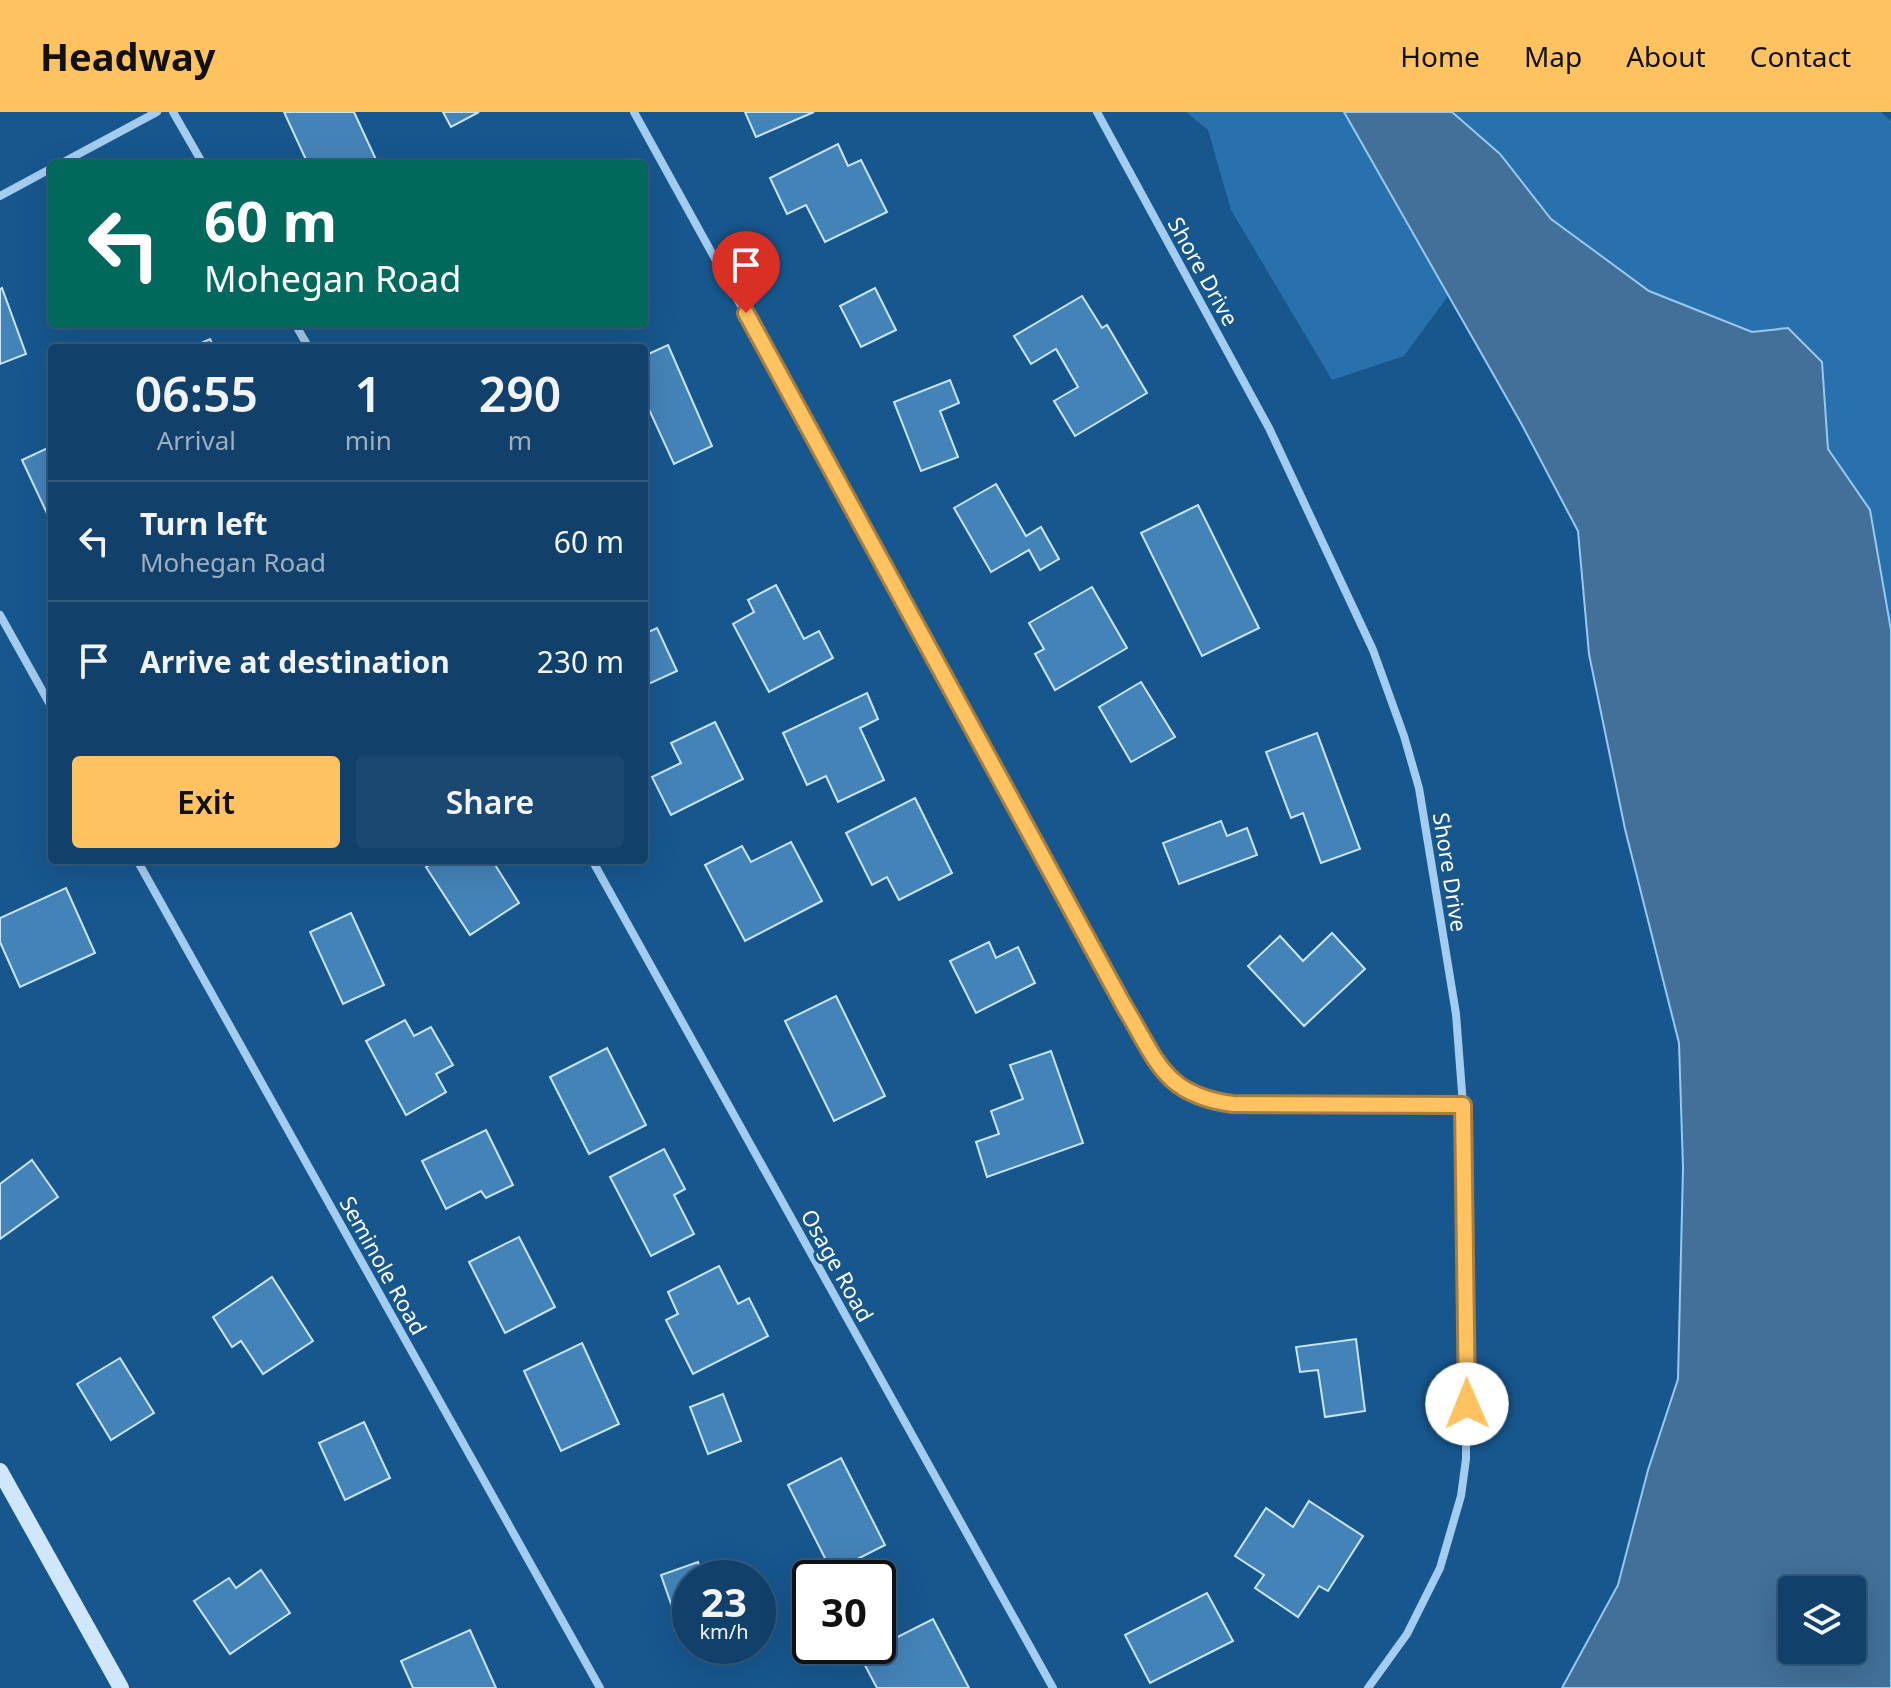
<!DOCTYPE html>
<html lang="en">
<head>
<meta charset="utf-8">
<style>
	body { margin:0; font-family:"Noto Sans",sans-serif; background:#1a4870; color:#f1f3f6; height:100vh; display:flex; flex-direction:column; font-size:30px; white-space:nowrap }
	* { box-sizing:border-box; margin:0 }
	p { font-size:26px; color:#9cafc1 }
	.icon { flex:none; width:44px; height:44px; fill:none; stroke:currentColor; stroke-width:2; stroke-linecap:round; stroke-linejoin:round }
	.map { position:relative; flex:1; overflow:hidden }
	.details { position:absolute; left:48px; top:232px; width:600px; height:520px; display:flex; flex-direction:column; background:#11416a; border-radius:8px; box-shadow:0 8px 32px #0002,0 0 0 2px #305a7e }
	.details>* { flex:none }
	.hud { position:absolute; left:48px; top:48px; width:600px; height:168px; border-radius:8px; box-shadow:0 8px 32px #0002,0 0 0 2px #305a7e; background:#00695c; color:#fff; overflow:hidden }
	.controls { position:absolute; left:1778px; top:1464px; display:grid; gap:16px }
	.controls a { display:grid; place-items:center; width:88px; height:88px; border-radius:8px; background:#11416a; box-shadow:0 8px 32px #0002,0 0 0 2px #305a7e; font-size:40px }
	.speed { position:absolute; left:672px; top:1448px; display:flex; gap:16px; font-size:40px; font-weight:700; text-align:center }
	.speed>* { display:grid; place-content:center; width:104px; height:104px; border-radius:50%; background:#11416a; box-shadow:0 8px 32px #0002,0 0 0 2px #305a7e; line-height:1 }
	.speed small { font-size:20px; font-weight:400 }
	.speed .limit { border:4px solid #111; border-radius:12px; background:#fff; color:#111 }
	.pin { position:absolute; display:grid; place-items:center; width:68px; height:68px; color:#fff; margin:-82px -34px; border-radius:50% 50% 50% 0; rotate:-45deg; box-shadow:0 0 8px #0007 }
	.pin .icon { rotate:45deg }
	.me { position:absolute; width:88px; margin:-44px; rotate:359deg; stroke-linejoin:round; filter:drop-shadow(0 0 6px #0008) }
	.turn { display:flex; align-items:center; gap:28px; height:168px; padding:0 24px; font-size:36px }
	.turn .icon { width:104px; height:104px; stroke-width:2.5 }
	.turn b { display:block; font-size:56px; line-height:68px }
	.eta { display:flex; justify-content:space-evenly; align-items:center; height:136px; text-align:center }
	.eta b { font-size:48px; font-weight:600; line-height:56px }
	.button { display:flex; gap:16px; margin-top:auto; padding:16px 24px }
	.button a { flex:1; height:92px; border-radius:8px; background:#ffc261; color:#111; font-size:32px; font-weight:600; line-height:92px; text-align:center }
	.button a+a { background:#1a4870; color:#f1f3f6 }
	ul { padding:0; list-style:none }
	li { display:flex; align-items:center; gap:24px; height:120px; padding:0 24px; border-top:2px solid #305a7e }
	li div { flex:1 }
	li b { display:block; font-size:30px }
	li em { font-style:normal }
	header { display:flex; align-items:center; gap:48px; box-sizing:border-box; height:112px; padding:0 40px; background:#ffc261; color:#111 }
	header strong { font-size:38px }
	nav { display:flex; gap:44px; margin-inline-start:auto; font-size:28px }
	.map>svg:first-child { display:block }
	.green { fill:#2971ad }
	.water { fill:#427098; stroke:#95c9f2; stroke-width:2; fill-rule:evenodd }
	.building { fill:#4483b8; stroke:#c9e5fb; stroke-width:2 }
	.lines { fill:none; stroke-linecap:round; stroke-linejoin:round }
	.street { stroke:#a3cdf0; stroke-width:8 }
	.secondary { stroke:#d0e7fb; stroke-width:16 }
	.route-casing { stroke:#a67e3f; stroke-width:20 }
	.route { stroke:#ffc261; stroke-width:14 }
	.labels { text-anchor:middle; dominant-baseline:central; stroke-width:6; stroke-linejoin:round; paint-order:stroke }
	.street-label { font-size:22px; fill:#fff; stroke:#17578e }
</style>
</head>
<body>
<header>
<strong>Headway</strong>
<nav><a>Home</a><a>Map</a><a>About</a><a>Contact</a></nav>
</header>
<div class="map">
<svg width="1891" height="1576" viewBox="0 0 1891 1576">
	<rect width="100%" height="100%" fill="#17578e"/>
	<g class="green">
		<path d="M1186,0h158l104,184 -44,60 -72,24 -101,-170 -23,-80z"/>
		<path d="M1452,0h429l10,9v509l-21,-120 -42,-61 -7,-88 -33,-33 -36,4 -103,-41 -98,-72 -51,-65z"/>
	</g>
	<path class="water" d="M1344,0h108l48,42 51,65 98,72 103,41 36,-4 34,34 6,87 42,61 21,120v1058h-329l56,-103 30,-115 30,-91 5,-211 -4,-125 -54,-214 -36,-175 -11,-123 -57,-108zM1792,1478h60v60h-60z"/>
	<g class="building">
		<path d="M284,0h70l24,52h-70z"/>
		<path d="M443,0h36l-28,15z"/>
		<path d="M745,0h69l-58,25z"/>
		<path d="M838,32l10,22 13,-6 26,52 -62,30 -19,-37 -19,9 -17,-36z"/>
		<path d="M2,176l24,66 -26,10v-75z"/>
		<path d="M875,176l21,42 -35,17 -21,-41z"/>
		<path d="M1082,184l20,32 5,-3 40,68 -72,43 -21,-35 24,-14 -22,-38 -25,15 -17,-28z"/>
		<path d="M210,227l4,9h-24z"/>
		<path d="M668,233l44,101 -38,18 -27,-59 -3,1v-50z"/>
		<path d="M950,268l9,23 -19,8 18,46 -37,14 -27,-69z"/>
		<path d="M52,334v78l-30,-64z"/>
		<path d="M996,372l30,52 15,-9 18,32 -19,11 -11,-20 -38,22 -37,-64z"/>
		<path d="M1198,393l61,123 -57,28 -61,-123z"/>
		<path d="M776,473l28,54 15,-8 14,27 -64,34 -36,-68 21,-12 -6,-12z"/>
		<path d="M1092,475l35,61 -72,42 -20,-36 9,-5 -15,-26z"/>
		<path d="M657,516l20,43 -33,15v-52z"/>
		<path d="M1141,570l34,55 -44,25 -32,-55z"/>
		<path d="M867,581l11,26 -18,9 24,52 -46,22 -12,-26 -19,9 -24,-52z"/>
		<path d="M715,610l28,57 -72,36 -19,-38 29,-14 -10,-20z"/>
		<path d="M1317,621l43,116 -39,14 -18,-50 -12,5 -25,-66z"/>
		<path d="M915,686l37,75 -53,27 -12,-23 -15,8 -26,-52z"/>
		<path d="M1221,709l6,15 20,-8 10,27 -78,29 -16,-41z"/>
		<path d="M791,730l31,59 -77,40 -40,-76 37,-19 9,16z"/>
		<path d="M437,748h55l27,43 -49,32 -44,-68z"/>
		<path d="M66,776l29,65 -75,34 -20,-45v-24z"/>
		<path d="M351,801l33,72 -41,19 -33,-72z"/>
		<path d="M1332,821l33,36 -61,57 -56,-60 32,-30 23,25z"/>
		<path d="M989,830l7,16 22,-11 17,36 -59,30 -26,-52z"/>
		<path d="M836,884l49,100 -51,25 -49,-100z"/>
		<path d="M405,908l9,16 17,-9 22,38 -17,9 10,18 -40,23 -40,-74z"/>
		<path d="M607,936l39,77 -57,29 -39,-77z"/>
		<path d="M1051,939l32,92 -96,34 -11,-35 23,-8 -8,-23 32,-12 -13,-34z"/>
		<path d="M486,1018l27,55 -27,13 -5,-7 -35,18 -24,-48z"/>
		<path d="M664,1037l21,40 -11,6 20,39 -43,22 -41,-79z"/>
		<path d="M32,1048l26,37 -58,42v-55z"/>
		<path d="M519,1125l36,70 -50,26 -36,-71z"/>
		<path d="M719,1154l19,38 11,-6 19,38 -75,38 -27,-54 12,-6 -10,-22z"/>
		<path d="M272,1165l41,64 -50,33 -22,-33 -9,6 -19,-30z"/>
		<path d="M1356,1227l9,72 -40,6 -7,-47 -18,2 -4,-25z"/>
		<path d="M582,1231l37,81 -58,27 -37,-80z"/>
		<path d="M120,1246l34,55 -43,27 -34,-56z"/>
		<path d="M723,1282l18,47 -33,13 -18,-47z"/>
		<path d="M364,1310l26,56 -45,22 -26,-57z"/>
		<path d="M841,1346l44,87 -53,27 -44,-87z"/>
		<path d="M1309,1389l54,35 -35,55 -9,-5 -21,31 -43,-29 9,-13 -29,-19 31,-48 27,19z"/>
		<path d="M698,1450l6,16h-14v64l-5,2 -24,-69z"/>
		<path d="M261,1458l29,43 -60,41 -36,-53 35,-23 7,10z"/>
		<path d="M1207,1481l26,48 -83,42 -25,-48z"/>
		<path d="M933,1507l36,69h-92l-17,-32z"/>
		<path d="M470,1518l26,58h-83l-12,-27z"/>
	</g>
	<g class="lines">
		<g class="street">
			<path d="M173,0l30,52"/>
			<path d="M634,0l360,652 130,242 40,67 18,16 22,11 29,4 230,1"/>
			<path d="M1097,0l172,316 104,222 31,86 15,52 37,226 7,91 4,177 -1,177 -5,37 -21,72 -33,66 -39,54"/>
			<path d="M60,52l97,-52"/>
			<path d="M0,84l52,-28"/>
			<path d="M295,212l14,24"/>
			<path d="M0,503l52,93"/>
			<path d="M137,748l463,828"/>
			<path d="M592,748l461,828"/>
		</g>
		<path class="secondary" d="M0,1359l121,217"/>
	</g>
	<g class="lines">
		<defs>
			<path id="route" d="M746,201l378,693c33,54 39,89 109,98l230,1 4,299"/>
		</defs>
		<use href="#route" class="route-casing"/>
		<use href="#route" class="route"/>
	</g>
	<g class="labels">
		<g class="street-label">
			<text transform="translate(1204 159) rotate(61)">Shore Drive</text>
			<text transform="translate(1451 760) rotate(81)">Shore Drive</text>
			<text transform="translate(384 1153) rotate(61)">Seminole Road</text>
			<text transform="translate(838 1153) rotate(61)">Osage Road</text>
		</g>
	</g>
</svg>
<div class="controls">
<a><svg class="icon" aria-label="layers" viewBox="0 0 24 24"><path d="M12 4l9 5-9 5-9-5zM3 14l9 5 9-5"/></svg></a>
</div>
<div class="speed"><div>23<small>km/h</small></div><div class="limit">30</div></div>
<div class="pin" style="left:746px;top:201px;background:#d93025"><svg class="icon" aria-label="arrive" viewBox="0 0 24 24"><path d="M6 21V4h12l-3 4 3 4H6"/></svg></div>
<svg class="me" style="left:1467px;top:1292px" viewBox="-20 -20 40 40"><circle r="19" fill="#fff"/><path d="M0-13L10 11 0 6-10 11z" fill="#ffc261"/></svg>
<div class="hud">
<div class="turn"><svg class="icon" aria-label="left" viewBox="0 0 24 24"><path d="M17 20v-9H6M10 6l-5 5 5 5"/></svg><div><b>60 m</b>Mohegan Road</div></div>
</div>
<section class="details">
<div class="eta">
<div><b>06:55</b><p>Arrival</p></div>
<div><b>1</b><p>min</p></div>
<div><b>290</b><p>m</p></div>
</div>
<ul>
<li><svg class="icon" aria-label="left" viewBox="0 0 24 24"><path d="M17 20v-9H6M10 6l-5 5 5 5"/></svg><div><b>Turn left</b><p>Mohegan Road</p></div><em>60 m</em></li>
<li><svg class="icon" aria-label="arrive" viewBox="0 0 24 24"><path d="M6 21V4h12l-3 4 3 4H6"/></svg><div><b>Arrive at destination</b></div><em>230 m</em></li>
</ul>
<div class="button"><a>Exit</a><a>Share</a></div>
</section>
</div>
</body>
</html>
